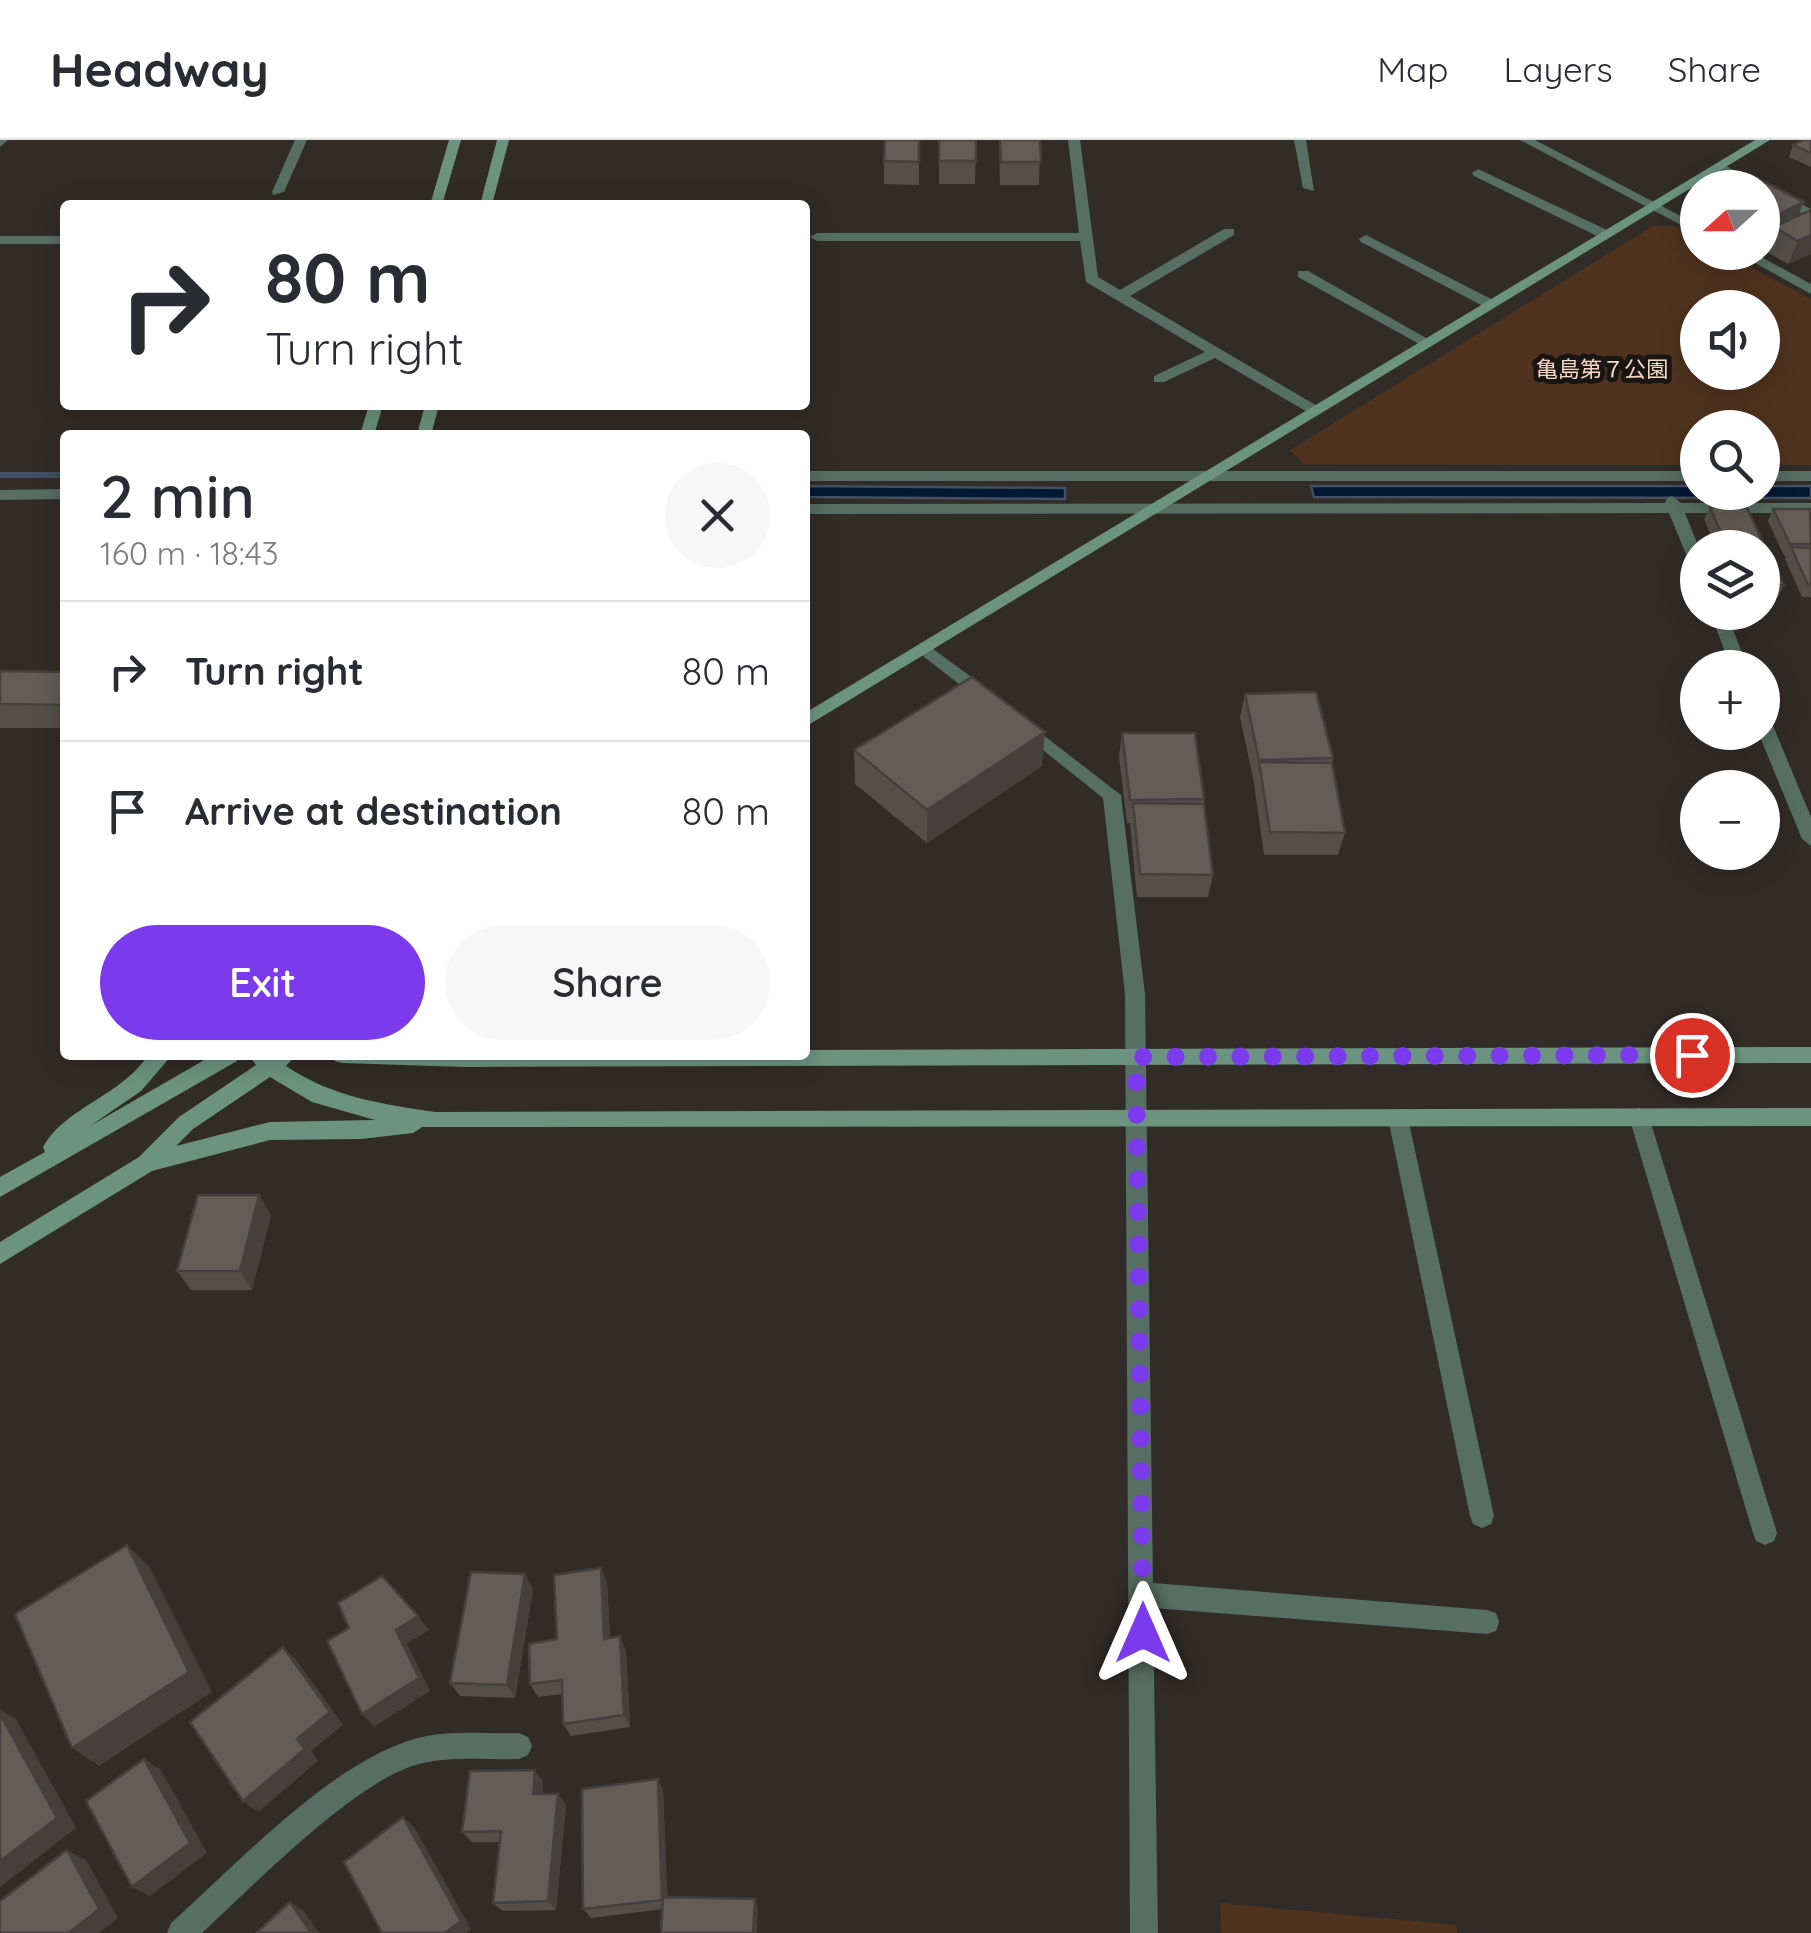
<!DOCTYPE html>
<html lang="en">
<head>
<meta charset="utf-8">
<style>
	body { margin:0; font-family:Quicksand,"Noto Sans JP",sans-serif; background:#f7f7f7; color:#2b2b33; height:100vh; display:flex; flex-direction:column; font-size:38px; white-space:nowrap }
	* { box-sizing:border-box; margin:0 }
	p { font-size:32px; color:#7c7c81 }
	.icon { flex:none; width:55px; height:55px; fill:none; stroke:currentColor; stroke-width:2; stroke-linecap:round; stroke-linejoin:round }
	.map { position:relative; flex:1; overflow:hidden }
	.side { position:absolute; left:60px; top:290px; width:750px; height:630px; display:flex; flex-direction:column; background:#fff; border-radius:10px; box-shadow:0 5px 25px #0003 }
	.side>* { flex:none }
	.top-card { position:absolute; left:60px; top:60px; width:750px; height:210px; border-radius:10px; box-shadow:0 5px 25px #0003; background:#fff; color:#2b2b33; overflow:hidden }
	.needle { width:65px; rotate:249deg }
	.controls { position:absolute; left:1680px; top:30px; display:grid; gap:20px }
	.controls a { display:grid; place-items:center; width:100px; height:100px; border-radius:50%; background:#fff; box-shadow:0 5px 25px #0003; font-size:50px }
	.pin { position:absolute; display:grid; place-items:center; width:85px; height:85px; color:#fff; margin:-42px; border:5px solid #fff; border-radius:50%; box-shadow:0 2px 10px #0007 }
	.me { position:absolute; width:110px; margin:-55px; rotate:0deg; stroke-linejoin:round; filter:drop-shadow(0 0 8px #0008) }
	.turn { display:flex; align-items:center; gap:35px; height:210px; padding:0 40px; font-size:45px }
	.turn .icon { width:130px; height:130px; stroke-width:2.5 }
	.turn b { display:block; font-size:70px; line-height:85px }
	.round { display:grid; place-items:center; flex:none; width:105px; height:105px; border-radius:52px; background:#f7f7f7 }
	.overview { display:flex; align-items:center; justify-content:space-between; height:170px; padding:0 40px }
	h1 { font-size:60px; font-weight:600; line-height:75px }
	.cta { display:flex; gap:20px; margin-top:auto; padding:20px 40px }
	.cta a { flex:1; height:115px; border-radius:60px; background:#7c3aed; color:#fff; font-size:40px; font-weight:600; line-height:115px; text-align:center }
	.cta a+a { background:#f7f7f7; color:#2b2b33 }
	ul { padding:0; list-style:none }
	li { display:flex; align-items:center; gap:30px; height:140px; padding:0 40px; border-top:2px solid #e1e1e2 }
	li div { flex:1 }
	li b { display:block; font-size:38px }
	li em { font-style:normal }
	header { display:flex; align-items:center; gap:60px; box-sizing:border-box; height:140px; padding:0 50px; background:#fff; border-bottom:2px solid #e1e1e2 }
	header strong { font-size:48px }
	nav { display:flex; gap:55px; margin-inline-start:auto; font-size:35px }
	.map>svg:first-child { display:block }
	.green { fill:#4f331e; fill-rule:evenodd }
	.water { fill:#021933; stroke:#415062; stroke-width:2.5 }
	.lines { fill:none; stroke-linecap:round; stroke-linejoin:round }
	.stream { fill:#415062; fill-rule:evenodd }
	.street { fill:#566e63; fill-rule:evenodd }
	.secondary { fill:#6c9381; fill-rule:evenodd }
	.wall { fill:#554f4b }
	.shaded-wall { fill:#45403d }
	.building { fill:#635c57; stroke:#45403d; stroke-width:2.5 }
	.route { stroke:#7c3aed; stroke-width:18; stroke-dasharray:0 32.4 }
	.labels { text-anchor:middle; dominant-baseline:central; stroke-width:10; stroke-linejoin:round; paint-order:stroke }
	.far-park-label { font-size:22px; fill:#f5d9c5; stroke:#181513 }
</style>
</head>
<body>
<header>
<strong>Headway</strong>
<nav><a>Map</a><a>Layers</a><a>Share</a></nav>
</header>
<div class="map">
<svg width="1811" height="1793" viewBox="0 0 1811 1793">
	<rect width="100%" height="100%" fill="#322c28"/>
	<g class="green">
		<path d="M1653,86h21l23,13 1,13 25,1 88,46v166h-48l-1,-37h-64l-1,37 -394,-1 -13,-14zM1698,168h64v64h-64z"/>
		<path d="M1220,1763l236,22 1,8h-236z"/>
	</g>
	<g class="water">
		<path d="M805,346l260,2v11l-260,-2z"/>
		<path d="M1311,346h386l1,6h64l1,-6h48v12l-497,-1z"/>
	</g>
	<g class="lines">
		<rect class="stream" x="0" y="332" width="65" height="6"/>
		<g class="street">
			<path d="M0,0h8l-8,7z"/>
			<path d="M295,0h12l-23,52 -11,3 -1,-3z"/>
			<path d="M1068,0h12l18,137 22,13 104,-61h10v6l-104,61 189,111v6h-10l-94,-55 -51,24h-10v-6l51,-24 -119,-70 -6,-41h-263l-7,-4 7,-4h262z"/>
			<path d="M1294,0h12l8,51 -11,-3z"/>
			<path d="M1520,0h15l163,85v9z"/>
			<path d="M1714,24h8l89,45v9l-49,-24v-6h-14l-34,-18z"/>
			<path d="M1478,29l133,63 2,3 -12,3 -127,-62 -2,-3z"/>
			<path d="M1366,95l129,66 2,3 -12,3 -124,-65 -2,-3z"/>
			<rect x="0" y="96" width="65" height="8"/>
			<path d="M1735,112h17l59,32v10z"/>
			<path d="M1298,131h10l125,71 -12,3 -123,-68z"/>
			<rect x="805" y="331" width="893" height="10"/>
			<rect x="1762" y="331" width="49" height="10"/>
			<path d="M65,349v10l-65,1v-10z"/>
			<path d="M1672,356l9,7h130v10h-126l14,35 -1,21 -8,-5 -21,-51 -864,1v-10l860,-1 2,-5z"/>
			<path d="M1710,472h16l22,56h-17z"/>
			<path d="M925,503l68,50 3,4 -3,4h-12l-62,-48 -2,-4z"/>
			<path d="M1762,575l9,6 40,96v29l-9,-7 -44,-107h4z"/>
			<path d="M1025,581l96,74 24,199 8,589 334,27 9,3 3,9 -3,9 -9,3 -334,-26 5,325h-28l-5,-939 -22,-196 -84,-67 -3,-4z"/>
			<path d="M1639,968l7,3 3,6 128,416 -3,8 -9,4 -9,-4 -3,-8 -124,-416 3,-6z"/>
			<path d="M1398,969l7,3 3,6 86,398 -3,8 -9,4 -9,-4 -3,-8 -82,-398 3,-6z"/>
			<path d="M519,1593l9,4 4,9 -4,9 -9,4c-32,1 -68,-3 -100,5 -63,16 -167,123 -217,169h-35l4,-10c65,-58 162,-163 247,-185 32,-8 68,-4 101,-5z"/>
		</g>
		<g class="secondary">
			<path d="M449,0h12l-19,65h-12z"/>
			<path d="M497,0h12l-17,65h-12z"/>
			<path d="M1755,0h15l-965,587v-14z"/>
			<path d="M369,265h14l-9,30h-14z"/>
			<path d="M425,265h14l-8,30h-14z"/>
			<path d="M1811,907v16l-1347,4 -122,-4 -7,-2 -3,-6h473v-5z"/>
			<path d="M149,915h23l-31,36 -51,35 123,-71h27l-3,6 -237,136v-20l45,-25 -2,-5c18,-32 56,-45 83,-68 9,-7 16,-16 23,-24z"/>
			<path d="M249,915h47l-10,11c46,31 95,38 149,46l1376,-4v18l-1389,1 -9,6 -52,6 -91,1 -118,31 -152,93v-22l139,-85 40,-40 77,-52zM270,937l42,25 63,18 -105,2 -94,24 17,-17z"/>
		</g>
	</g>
	<g class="wall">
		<path d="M919,0v45l-35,-1v-23z"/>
		<path d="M939,0h37l-1,44h-36z"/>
		<path d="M999,0h41l-1,45h-39z"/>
		<path d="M1811,0v27l-22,-10 4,-12z"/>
		<path d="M1762,48l36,28 13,-6v44l-23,10 -25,-14 5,-12 -6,-2z"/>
		<path d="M1710,367l54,38 -2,3h-46l-12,-29z"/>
		<path d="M1773,369l38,2v86h-9l-17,-38 1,-3h-2l-16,-35z"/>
		<path d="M1762,408l22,37 -6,12h-16z"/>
		<path d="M0,531l65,1v56h-65z"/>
		<path d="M1245,554l88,64 -1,5 13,70 -7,22h-74l-10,-72 -14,-66z"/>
		<path d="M1122,593l82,66v5l9,71 -5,22h-71l-7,-74h-3l-8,-67z"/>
		<path d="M854,610l188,16 -115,77 -72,-59z"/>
		<path d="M259,1055l12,20 -19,75h-61l-14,-19z"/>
		<path d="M607,1443l3,55 16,12 4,77 -59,9 -8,-12v-30l-25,3 -8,-13 27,-45z"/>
		<path d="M533,1449l-18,109 -55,-2 -10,-13z"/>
		<path d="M658,1639l5,11 4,107 91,11 -95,1 -72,9 -8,-9z"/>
		<path d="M543,1642l-1,12 24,11 -10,105 -53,1 -10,-8 7,-61h-28l-10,-10z"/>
	</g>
	<g class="shaded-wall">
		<path d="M1804,62l-10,23 -21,2 -5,11 9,-23z"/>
		<path d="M1811,95v19l-23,10 10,-23z"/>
		<path d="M1045,592l-3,34 -115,77v-33z"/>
		<path d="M259,1055l12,20 -19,75 -12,-19z"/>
		<path d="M127,1405l23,23 62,124 -113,74 -27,-18z"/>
		<path d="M601,1428l6,15 4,69 -7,-13z"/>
		<path d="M525,1434l8,15 -18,109 -8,-13z"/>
		<path d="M418,1476l11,14 -22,14 23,47 -56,36 -12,-13 34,-84z"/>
		<path d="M620,1496l6,14 4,77 -6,-12z"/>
		<path d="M283,1507l14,14 46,64 -32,26 7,10 -60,51 -15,-11z"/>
		<path d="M0,1569l16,10 60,109 -76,59z"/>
		<path d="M144,1619l17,11 46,83 -57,43 -18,-9z"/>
		<path d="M535,1630l8,12 -2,23 -8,-11z"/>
		<path d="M658,1639l5,11 5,119 -6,-9z"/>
		<path d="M558,1654l8,11 -10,105 -8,-9z"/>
		<path d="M403,1677l12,11 56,101 -5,4h-21z"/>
		<path d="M67,1710l19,10 32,58 -19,15h-30z"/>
		<path d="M755,1759l3,9 -1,25h-4z"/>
		<path d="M290,1762l14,9 15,22h-8z"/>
	</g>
	<g class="building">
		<path d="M885,0h34v22l-35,-1z"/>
		<rect x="939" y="0" width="37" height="21"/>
		<path d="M1000,0h40l1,22h-40z"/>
		<path d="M1803,0h8v13l-18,-8z"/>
		<path d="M1751,35l53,27 -27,13 -15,-7v-20h-37z"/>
		<path d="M1811,70v25l-13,6 -25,-14z"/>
		<path d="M1710,367l37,1 17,37h-38z"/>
		<path d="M1773,369h37l1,35h-21z"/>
		<path d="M1791,407l20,1v37h-3z"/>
		<path d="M1762,408h5l17,37h-22z"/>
		<path d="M0,531l65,1v25l-3,8 -62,-1z"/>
		<path d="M972,537l73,55 -118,78 -73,-60z"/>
		<path d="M1316,552l17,66 -74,2 -14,-66z"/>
		<path d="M1122,593h73l9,66 -74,1z"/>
		<path d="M1259,622l73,1 13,70 -75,-1z"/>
		<path d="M1133,663l71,1 9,71 -73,-1z"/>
		<path d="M198,1055h61l-19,76h-63z"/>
		<path d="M127,1405l62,127 -117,76 -57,-134z"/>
		<path d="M601,1428l3,71 16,-3 4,79 -61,9 -1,-44 -32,4 -1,-40 28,-5 -3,-64z"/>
		<path d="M471,1432l54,2 -18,111 -57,-2z"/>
		<path d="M382,1436l36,40 -22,14 23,48 -57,36 -35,-73 22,-13 -11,-25z"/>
		<path d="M283,1507l47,65 -33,27 8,10 -62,52 -53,-79z"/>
		<path d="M0,1574l57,104 -57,43z"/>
		<path d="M144,1619l46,84 -58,44 -46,-86z"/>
		<path d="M535,1630l-2,24h25l-10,107 -55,2 8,-72 -39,1 8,-61z"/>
		<path d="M658,1639l4,121 -79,9 -1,-120z"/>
		<path d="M403,1677l58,104 -16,12h-63l-38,-71z"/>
		<path d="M67,1710l32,59 -30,24h-69v-32z"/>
		<path d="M663,1757l92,2 -2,34h-92z"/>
		<path d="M290,1762l21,31h-55z"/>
	</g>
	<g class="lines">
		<path class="route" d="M1143,1493l-7,-576 556,-2"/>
	</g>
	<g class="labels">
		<g class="far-park-label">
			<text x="1602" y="229">亀島第７公園</text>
		</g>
	</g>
</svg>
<div class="controls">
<a><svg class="needle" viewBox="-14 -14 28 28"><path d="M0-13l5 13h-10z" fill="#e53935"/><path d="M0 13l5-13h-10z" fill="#7c7c81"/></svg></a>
<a><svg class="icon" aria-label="sound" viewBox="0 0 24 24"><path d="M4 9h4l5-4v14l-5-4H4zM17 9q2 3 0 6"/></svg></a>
<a><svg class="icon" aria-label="search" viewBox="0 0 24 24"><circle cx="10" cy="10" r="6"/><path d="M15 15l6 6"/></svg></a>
<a><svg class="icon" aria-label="layers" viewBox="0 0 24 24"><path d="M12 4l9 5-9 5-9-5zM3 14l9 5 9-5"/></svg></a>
<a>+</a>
<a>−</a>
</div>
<div class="pin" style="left:1692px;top:915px;background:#d93025"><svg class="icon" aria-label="arrive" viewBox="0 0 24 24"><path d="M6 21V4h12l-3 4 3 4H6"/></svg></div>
<svg class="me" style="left:1143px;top:1493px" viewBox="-20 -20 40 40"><path d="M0-17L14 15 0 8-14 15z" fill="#7c3aed" stroke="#fff" stroke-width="4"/></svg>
<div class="top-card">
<div class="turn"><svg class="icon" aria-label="right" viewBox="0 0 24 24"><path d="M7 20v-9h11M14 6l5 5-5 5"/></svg><div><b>80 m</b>Turn right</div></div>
</div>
<section class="side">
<div class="overview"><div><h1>2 min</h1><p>160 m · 18:43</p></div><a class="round"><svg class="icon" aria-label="close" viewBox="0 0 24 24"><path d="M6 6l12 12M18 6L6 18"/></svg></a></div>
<ul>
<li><svg class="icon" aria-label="right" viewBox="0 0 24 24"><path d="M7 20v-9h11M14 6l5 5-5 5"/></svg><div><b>Turn right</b></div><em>80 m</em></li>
<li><svg class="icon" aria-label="arrive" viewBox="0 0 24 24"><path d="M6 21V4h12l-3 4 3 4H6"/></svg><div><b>Arrive at destination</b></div><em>80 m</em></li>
</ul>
<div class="cta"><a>Exit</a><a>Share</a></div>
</section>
</div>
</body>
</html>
